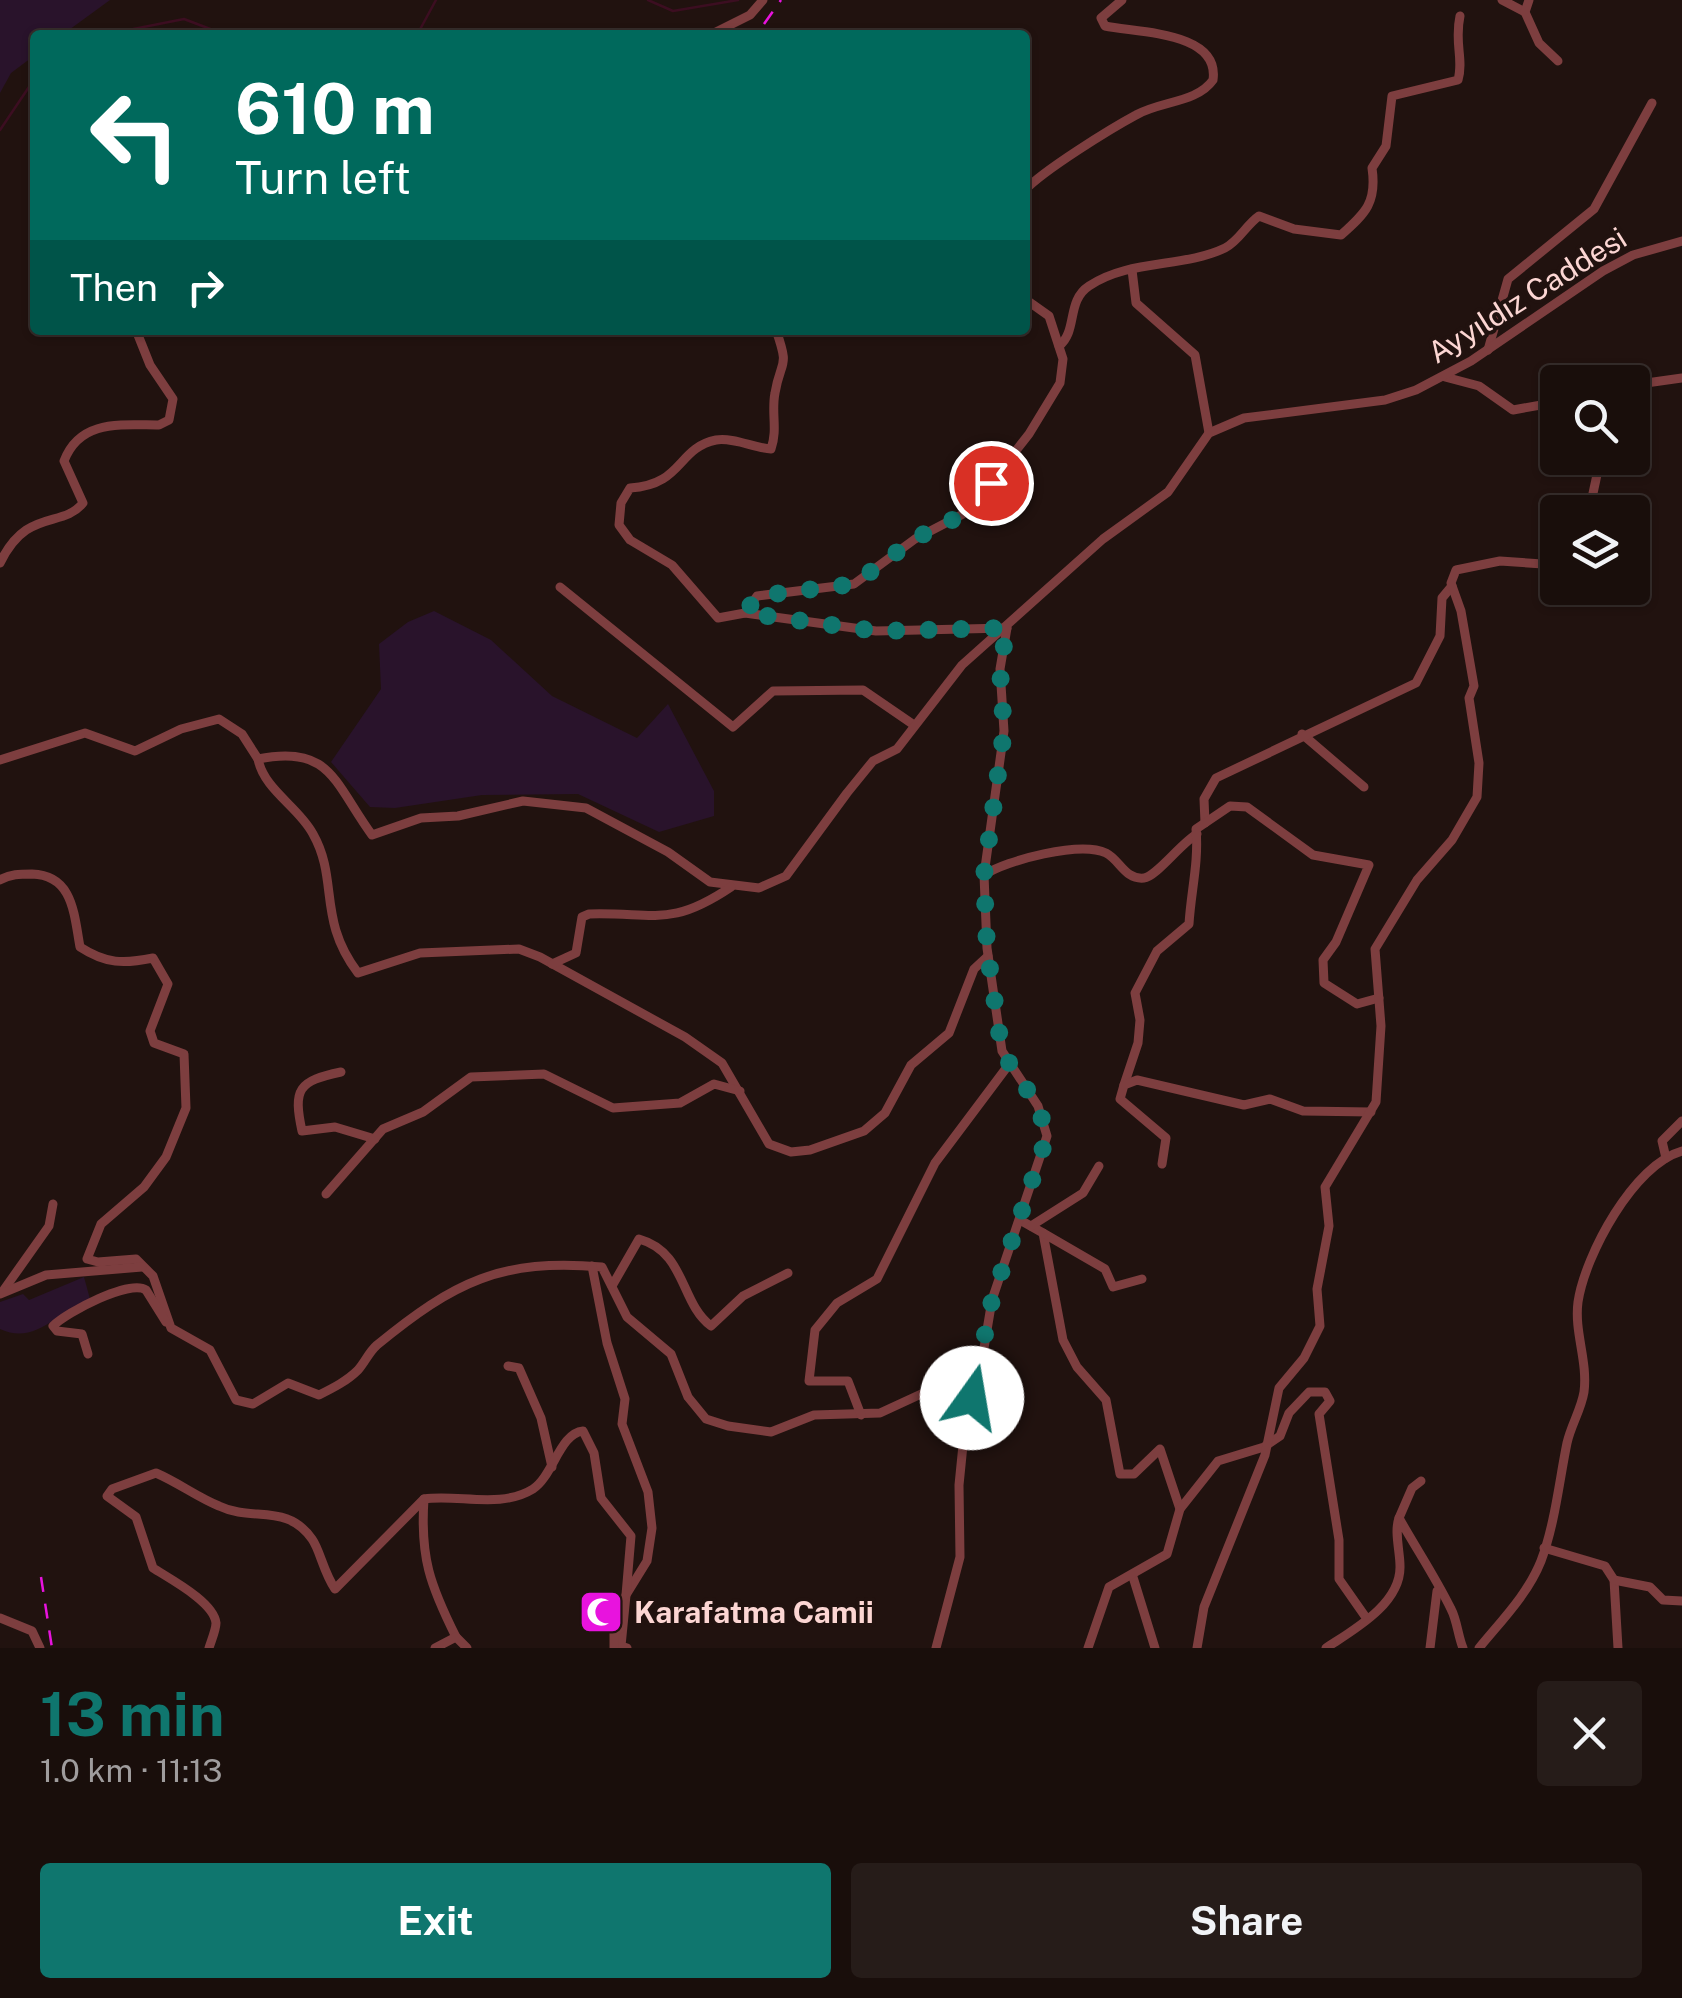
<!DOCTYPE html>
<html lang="en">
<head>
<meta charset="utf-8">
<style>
	body { margin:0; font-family:"Public Sans",sans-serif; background:#261c19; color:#f1f3f6; height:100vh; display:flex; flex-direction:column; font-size:38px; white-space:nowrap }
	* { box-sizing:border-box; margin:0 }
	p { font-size:32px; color:#9f9c9d }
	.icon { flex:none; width:55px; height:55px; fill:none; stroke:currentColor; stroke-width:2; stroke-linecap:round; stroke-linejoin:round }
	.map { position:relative; height:1648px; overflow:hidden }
	.details { display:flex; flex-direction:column; background:#190e0b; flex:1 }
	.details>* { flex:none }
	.hud { position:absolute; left:30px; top:30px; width:1000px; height:305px; border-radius:10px; box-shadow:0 2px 8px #0004,0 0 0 2px #372e2c; background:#00695c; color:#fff; overflow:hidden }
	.controls { position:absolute; left:1540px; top:365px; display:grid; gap:20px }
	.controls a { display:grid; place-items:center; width:110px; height:110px; border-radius:10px; background:#190e0b; box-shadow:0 2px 8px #0004,0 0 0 2px #372e2c; font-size:50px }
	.pin { position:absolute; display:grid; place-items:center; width:85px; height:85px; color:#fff; margin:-42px; border:5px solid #fff; border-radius:50%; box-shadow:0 2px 10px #0007 }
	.me { position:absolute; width:110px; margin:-55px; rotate:13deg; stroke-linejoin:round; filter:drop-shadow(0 0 8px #0008) }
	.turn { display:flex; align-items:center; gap:35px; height:210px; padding:0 40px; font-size:45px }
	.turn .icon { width:130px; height:130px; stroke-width:2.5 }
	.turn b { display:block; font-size:70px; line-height:85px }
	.then { display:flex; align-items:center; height:95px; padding:0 40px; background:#0003; gap:20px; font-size:38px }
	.round { display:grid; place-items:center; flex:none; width:105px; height:105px; border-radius:10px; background:#261c19 }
	.head { display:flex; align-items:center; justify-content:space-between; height:170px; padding:0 40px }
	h1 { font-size:60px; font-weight:700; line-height:75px; color:#0f766e }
	.cta { display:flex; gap:20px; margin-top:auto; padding:20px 40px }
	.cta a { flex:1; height:115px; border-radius:10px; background:#0f766e; color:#fff; font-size:40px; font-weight:700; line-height:115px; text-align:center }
	.cta a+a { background:#261c19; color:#f1f3f6 }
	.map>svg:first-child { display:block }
	.green { fill:#29132b }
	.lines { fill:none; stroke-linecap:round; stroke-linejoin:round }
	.stream { stroke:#3c0e21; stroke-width:2.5 }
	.minor { stroke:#7d3e3f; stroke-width:9 }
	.rail { stroke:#e813de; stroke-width:2.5; stroke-dasharray:15 12; stroke-linecap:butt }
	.route { stroke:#0f766e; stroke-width:18; stroke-dasharray:0 32.4 }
	.labels { text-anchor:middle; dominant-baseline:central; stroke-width:8; stroke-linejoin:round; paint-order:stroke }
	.street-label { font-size:30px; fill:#fcd6d3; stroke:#21120f }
	.poi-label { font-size:30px; font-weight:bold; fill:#fcd6d3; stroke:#21120f; text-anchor:start }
</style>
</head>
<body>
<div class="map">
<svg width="1682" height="1648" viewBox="0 0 1682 1648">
	<rect width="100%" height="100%" fill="#21120f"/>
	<g class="green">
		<path d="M0,0h110l-48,35h-27v20l-24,18 -11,20z"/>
		<path d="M434,611l57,29 61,56 85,42 31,-34 46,87v25l-55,16 -81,-38 -96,1 -87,13 -25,-1 -39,-45 50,-73 -2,-45 29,-22z"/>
		<path d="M84,1277l6,22c-33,12 -54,47 -90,30v-27l23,-8 6,6z"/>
	</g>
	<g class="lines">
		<g class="stream">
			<path d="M648,0l25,11 65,-11"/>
			<path d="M103,35l81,-16 42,16"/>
			<path d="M417,35l19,-35"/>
			<path d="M0,130l35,-52"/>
		</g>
		<g class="minor">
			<path d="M1502,0l23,12"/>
			<path d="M1529,0l-4,12 14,31 19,18"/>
			<path d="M710,35l40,-20 13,-15"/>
			<path d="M1025,190c19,-20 85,-61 111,-75 24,-14 61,-12 77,-35 7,-49 -76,-47 -108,-54l-4,-8 21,-18"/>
			<path d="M1132,270l4,33 59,52 14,78"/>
			<path d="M1059,346c19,-15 7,-45 30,-60 40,-27 94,-18 136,-38 14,-7 21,-23 34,-32l35,13 47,6c25,-22 36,-33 31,-67l14,-22 6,-50 66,-16c6,-21 -4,-37 2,-64"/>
			<path d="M1488,350l20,-71 86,-70 58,-106"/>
			<path d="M1445,377l34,9 34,24 45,-8"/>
			<path d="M1632,385l50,-7"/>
			<path d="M1589,512l9,-42 -2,-12"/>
			<path d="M0,563c27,-56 62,-34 83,-60l-19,-42c16,-42 57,-36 95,-36l10,-5 4,-21 -23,-34 -14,-35"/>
			<path d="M560,587l173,140 40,-36 90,-1 51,35"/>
			<path d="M745,613l-27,5 -46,-53 -42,-25 -11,-15 2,-22 9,-15c53,-3 47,-40 86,-48 17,-3 38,8 55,9 7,-20 0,-36 4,-56 6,-35 15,-23 1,-63"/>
			<path d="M1007,628l-131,3 -131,-18 12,-17 97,-12 61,-45 48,-25 11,-10 55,-70 31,-51 3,-24 -14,-43 -24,-17"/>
			<path d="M1302,734l62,53"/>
			<path d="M0,760l85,-27 50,18 46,-22 38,-10 23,15 16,25"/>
			<path d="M1205,823l-1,-24 12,-21 200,-95 24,-47 2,-38 10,-12"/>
			<path d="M984,875c23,-15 96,-34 122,-22 14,7 19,27 38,25 12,-1 37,-35 53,-44"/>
			<path d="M0,880c10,-6 20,-6 32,-6 41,1 42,40 48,73 26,17 44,17 73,11l15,26 -18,47 4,12 30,11 2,54 -20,49 -22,30 -43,37 -14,35 11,3 38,-3 17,17 18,52 39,22 26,50 17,4 35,-21 31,12c14,-7 28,-14 39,-25 7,-8 11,-18 19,-25 77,-63 124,-87 225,-78l25,50 44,37 17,43 18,22 22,7 43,6 43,-17 66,-2 78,-36 22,-5"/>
			<path d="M988,956l-14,13 -25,64 -38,32 -26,48 -21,18 -54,19 -19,2 -22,-8 -47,-81 -37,-26 -145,-80 -21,-8 -99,4 -62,20c-41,-54 -19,-93 -45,-139 -14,-27 -49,-44 -55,-75 73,-15 76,24 114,76l49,-17 37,-2 65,-15 63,7 82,44 42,30 49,6 27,-12 61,-83 26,-32 24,-12 65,-84 141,-126 65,-47 41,-59 35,-15 141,-18 31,-10 55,-29 132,-90 30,-16 49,-14"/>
			<path d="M552,964l24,-11 6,-36 7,-3c66,-2 81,14 142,-27"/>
			<path d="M341,1072c-43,9 -48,17 -39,59l33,-4 40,12"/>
			<path d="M1124,1085l14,-42 2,-23 -5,-27 22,-42 32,-27c2,-33 10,-62 7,-95l34,-23 17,1 66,48 56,10 -33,77 -13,18 1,23 33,21 22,-6"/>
			<path d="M1666,1158l-4,-17 20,-20"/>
			<path d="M1162,1164l4,-26 -46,-39 4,-14 13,-5 107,25 26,-6 33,12 68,1"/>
			<path d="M326,1194l57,-65 40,-17 48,-35 73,-3 69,34 67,-5 34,-19 26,7"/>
			<path d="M1020,1220l23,13 20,107 14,27 29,33 14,74h14l26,-25 20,60"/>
			<path d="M1031,1226l52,-33 16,-27"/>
			<path d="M1043,1233l62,36 8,18 29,-8"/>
			<path d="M592,1266l15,77 18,56 -3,25 26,68 4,36 -5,33 -21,34 -5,51 6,2"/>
			<path d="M612,1286l27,-47c47,13 41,64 72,87l32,-30 45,-23"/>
			<path d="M3,1291l46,-65 4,-22"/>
			<path d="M0,1294l46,-19 96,-8"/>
			<path d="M88,1354l-6,-20 -25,-3 -4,-5c14,-14 77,-47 93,-36l20,32"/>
			<path d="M508,1366l11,2 22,50 11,49"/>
			<path d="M861,1415l-13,-34h-39l6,-51 22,-27 40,-24 58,-116 75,-100"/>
			<path d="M424,1499c-4,58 6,86 32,138"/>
			<path d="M1399,1518l13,-30 9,-7"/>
			<path d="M1544,1548l61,18 9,14 4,68"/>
			<path d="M1133,1577l22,71"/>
			<path d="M1614,1580l36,7 13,13 19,1"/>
			<path d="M0,1618l32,13 8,17"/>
			<path d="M209,1648c2,-7 7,-18 7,-25 -2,-21 -46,-44 -63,-55l-17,-51 -29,-21 5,-7 44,-16c23,10 41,24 63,33 33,16 68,-3 93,33 8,11 11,32 23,50l89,-90c34,-5 77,10 109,-10 20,-13 27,-56 50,-58l11,22 7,45 30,38 -5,59"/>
			<path d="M435,1648l21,-11 11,11"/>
			<path d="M614,1648v-16l7,-4"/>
			<path d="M936,1648l24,-91 -1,-72 6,-60 15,-53 12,-72 55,-164 -9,-30 -36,-55 -15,-103 -3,-73 20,-144 -4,-62 7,-41"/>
			<path d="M1088,1648l21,-61 58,-33 13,-45 38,-48 46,-14 16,-11 9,-23 20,-21h16l5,9 -11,13 20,126v39l28,40"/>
			<path d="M1197,1648l7,-41 61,-152 14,-67 25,-30 16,-32 -3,-37 12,-63 -4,-39 51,-85 5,-76 -6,-77 42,-69 35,-40 25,-43 2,-34 -10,-65 5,-12 -13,-75 -10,-28 5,-13 44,-9 58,4"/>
			<path d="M1326,1648c27,-18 75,-44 74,-82 0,-15 -6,-34 -1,-48 18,32 37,60 52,91 6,11 7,27 12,39"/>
			<path d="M1430,1648l7,-57"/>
			<path d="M1479,1648c22,-27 49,-54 62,-87 14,-37 18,-79 26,-118 4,-18 14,-33 17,-51 4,-31 -10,-60 -6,-90 7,-47 56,-138 104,-151"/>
		</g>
		<g class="rail">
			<path d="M764,24l17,-24"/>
			<path d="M41,1577l11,71"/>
		</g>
	</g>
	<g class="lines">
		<path class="route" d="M972,1398l20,-98 55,-164 -9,-30 -36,-54 -15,-104 -3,-73 20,-144 -4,-62 7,-41 -131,3 -131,-18 12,-17 97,-12 62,-46 48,-24 27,-31"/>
	</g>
	<defs>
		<symbol id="mosque-square" viewBox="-11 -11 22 22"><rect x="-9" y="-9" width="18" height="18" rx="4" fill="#e813de" stroke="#21120f"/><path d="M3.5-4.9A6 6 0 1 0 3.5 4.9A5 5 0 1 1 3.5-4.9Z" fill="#fff"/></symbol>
	</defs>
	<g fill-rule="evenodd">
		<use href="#mosque-square" x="576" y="1587" width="50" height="50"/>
	</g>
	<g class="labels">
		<g class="street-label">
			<text transform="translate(1527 295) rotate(-32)">Ayyıldız Caddesi</text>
		</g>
		<g class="poi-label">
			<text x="634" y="1612">Karafatma Camii</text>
		</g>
	</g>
</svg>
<div class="controls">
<a><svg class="icon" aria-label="search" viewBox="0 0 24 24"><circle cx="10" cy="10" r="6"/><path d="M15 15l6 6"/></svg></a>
<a><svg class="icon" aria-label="layers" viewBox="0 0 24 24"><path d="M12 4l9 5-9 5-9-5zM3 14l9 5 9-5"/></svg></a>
</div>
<div class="pin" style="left:991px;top:483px;background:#d93025"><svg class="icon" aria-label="arrive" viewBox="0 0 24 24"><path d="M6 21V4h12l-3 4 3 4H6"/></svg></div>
<svg class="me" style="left:972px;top:1398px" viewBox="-20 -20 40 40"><circle r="19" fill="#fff"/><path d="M0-13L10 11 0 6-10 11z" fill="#0f766e"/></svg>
<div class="hud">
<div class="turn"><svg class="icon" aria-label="left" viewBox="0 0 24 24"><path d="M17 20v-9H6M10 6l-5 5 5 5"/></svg><div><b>610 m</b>Turn left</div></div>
<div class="then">Then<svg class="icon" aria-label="right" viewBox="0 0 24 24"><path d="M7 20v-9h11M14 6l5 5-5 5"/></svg></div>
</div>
</div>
<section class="details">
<div class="head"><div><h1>13 min</h1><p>1.0 km · 11:13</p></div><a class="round"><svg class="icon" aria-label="close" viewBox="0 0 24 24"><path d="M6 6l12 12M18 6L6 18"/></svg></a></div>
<div class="cta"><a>Exit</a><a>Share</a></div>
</section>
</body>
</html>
